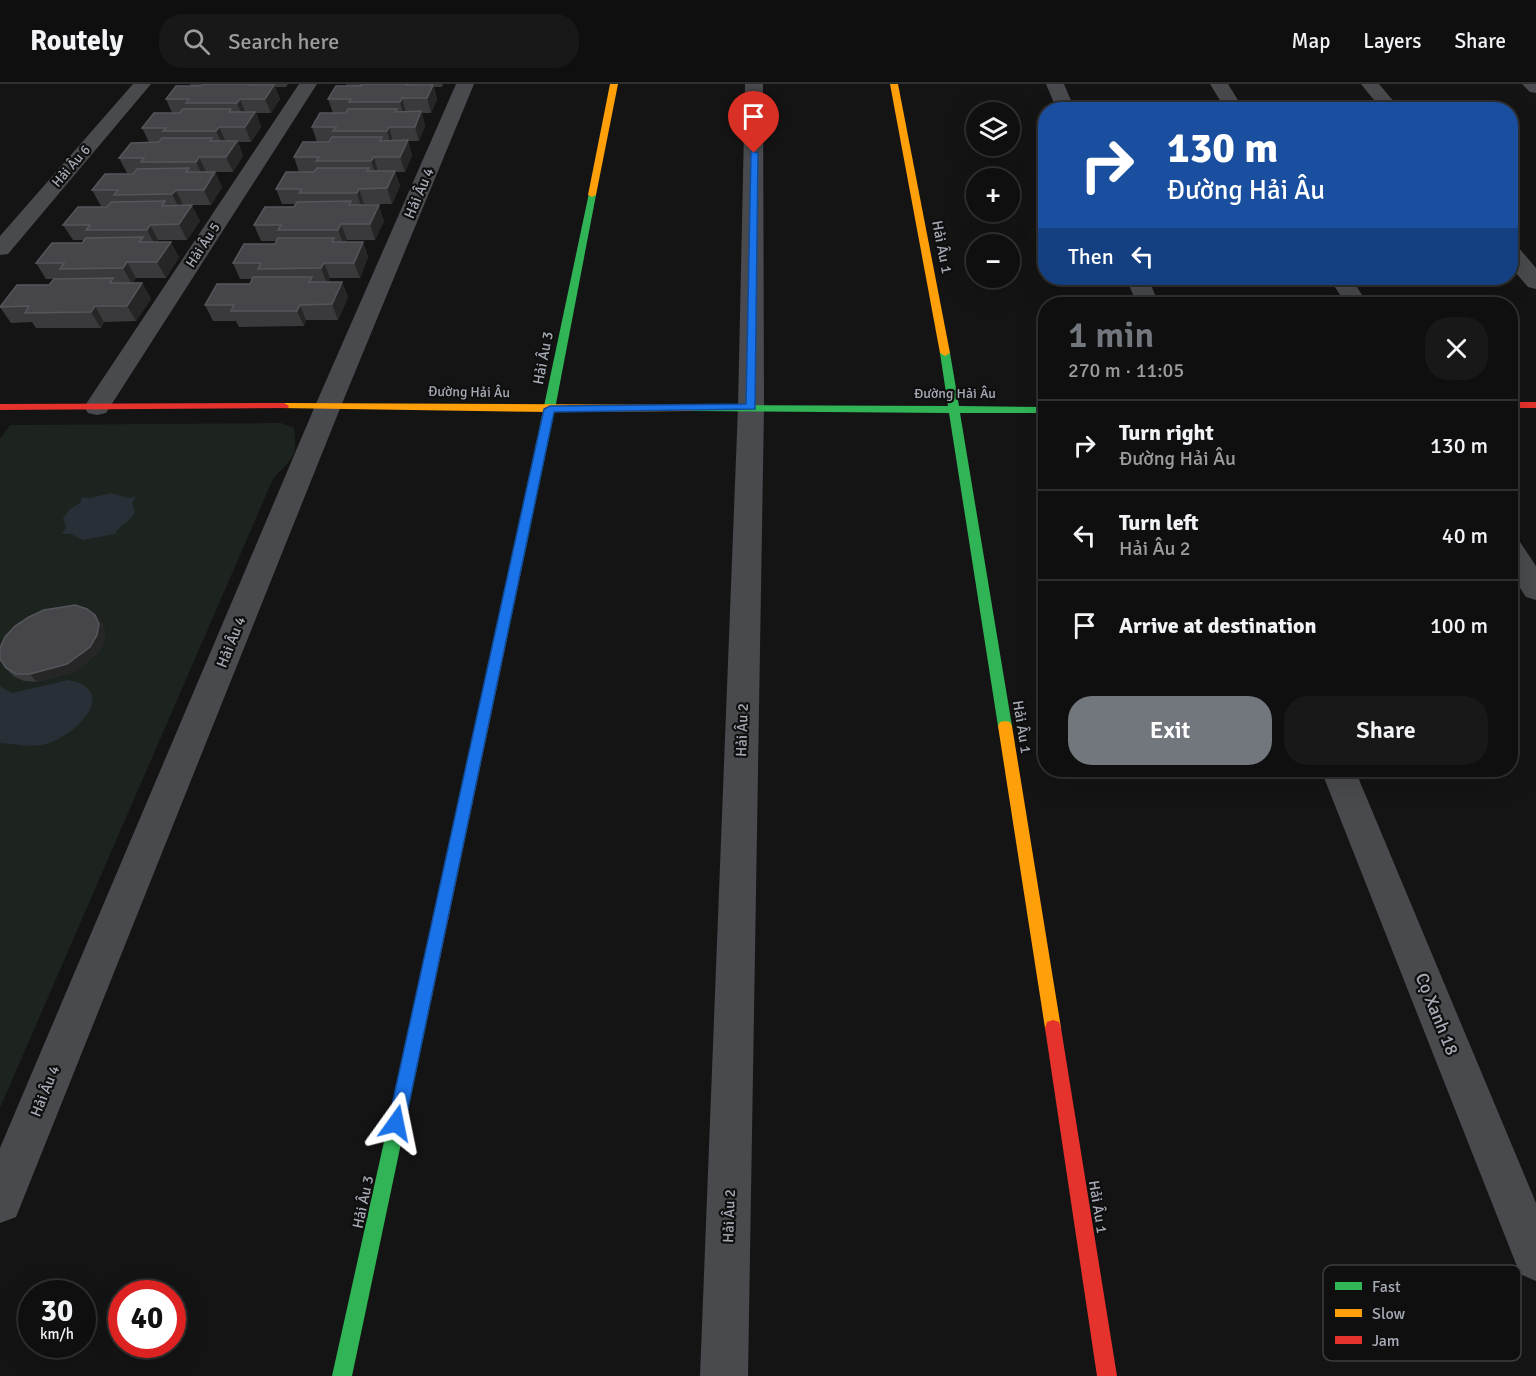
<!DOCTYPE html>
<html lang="en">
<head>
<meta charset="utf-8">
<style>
	body { margin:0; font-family:Signika,sans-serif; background:#181818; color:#f1f3f6; height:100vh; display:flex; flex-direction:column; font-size:22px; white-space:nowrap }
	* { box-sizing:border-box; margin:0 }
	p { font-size:20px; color:#9b9c9e }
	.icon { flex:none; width:33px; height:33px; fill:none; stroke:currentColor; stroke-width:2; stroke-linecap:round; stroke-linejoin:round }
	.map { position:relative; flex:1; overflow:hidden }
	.drawer { position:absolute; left:1038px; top:213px; width:480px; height:480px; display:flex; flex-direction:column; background:#0f0f0f; border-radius:24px; box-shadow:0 6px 24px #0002,0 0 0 2px #2f2f2f }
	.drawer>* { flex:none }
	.top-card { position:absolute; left:1038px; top:18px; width:480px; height:183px; border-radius:24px; box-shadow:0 6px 24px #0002,0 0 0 2px #2f2f2f; background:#1a4fa0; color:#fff; overflow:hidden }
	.tools { position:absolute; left:966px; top:18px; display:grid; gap:12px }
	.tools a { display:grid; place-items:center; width:54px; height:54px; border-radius:50%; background:#0f0f0f; box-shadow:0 6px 24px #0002,0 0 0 2px #2f2f2f; font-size:30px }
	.speed { position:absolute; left:18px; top:1196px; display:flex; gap:12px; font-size:30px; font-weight:700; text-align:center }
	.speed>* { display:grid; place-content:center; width:78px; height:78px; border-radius:50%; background:#0f0f0f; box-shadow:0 6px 24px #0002,0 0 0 2px #2f2f2f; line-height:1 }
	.speed small { font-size:15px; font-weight:400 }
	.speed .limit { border:9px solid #d22; background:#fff; color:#111 }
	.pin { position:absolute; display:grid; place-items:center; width:51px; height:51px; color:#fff; margin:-62px -26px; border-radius:50% 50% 50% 0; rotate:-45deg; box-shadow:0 0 6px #0007 }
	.pin .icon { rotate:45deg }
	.me { position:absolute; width:66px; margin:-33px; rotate:12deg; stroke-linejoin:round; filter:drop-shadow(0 0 4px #0008) }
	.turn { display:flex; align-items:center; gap:21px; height:126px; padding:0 30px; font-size:27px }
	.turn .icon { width:78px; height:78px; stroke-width:2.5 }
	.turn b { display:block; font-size:42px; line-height:51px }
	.then { display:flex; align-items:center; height:57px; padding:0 30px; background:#0003; gap:12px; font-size:22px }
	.round { display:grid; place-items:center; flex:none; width:63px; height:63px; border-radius:24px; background:#181818 }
	.head { display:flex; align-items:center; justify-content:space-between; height:102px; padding:0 30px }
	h1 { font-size:36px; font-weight:600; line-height:45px; color:#72767d }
	.button { display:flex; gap:12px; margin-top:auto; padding:12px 30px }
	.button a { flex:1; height:69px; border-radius:24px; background:#72767d; color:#fff; font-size:24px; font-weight:600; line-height:69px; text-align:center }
	.button a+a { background:#181818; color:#f1f3f6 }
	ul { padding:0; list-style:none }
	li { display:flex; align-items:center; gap:18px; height:90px; padding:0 30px; border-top:2px solid #2f2f2f }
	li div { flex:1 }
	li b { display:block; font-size:22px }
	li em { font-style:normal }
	header { display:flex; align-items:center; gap:36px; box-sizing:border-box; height:84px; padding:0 30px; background:#0f0f0f; border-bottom:2px solid #2f2f2f }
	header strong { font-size:28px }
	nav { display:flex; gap:33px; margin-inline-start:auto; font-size:21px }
	.search { width:420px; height:54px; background:#181818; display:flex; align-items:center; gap:15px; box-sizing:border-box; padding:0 21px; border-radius:24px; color:#9b9c9e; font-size:22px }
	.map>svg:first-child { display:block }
	.green { fill:#1d231e }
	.water { fill:#282f36 }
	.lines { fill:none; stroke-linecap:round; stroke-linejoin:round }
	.street { fill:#494a4d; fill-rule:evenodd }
	.fast { fill:#30b455; fill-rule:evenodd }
	.slow { fill:#ff9f0a; fill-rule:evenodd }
	.jam { fill:#e5322d; fill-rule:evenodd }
	.wall { fill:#3a3a3d }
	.shaded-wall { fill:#262627 }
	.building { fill:#46464a; stroke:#54565b; stroke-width:1.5 }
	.route { fill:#1a73e8; stroke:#114b97; stroke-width:1.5 }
	.labels { text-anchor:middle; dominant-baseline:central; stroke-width:4.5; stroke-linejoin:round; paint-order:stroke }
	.far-street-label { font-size:14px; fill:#a5aab5; stroke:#0f0f10 }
	.street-label { font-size:15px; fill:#a5aab5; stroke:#0f0f10 }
	.near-street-label { font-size:18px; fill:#a5aab5; stroke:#0f0f10 }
	.key { fill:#0f0f10; stroke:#3c3e42; stroke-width:1.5 }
	.key-label { font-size:16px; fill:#a5aab5 }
</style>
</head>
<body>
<header>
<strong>Routely</strong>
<div class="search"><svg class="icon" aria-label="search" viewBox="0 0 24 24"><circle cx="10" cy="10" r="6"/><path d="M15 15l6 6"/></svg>Search here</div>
<nav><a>Map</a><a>Layers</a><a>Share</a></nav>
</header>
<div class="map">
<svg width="1536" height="1292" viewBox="0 0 1536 1292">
	<rect width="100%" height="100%" fill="#141414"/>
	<path class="green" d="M281,339l13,5c4,31 -2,29 -21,51l-273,629v-669l10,-14z"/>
	<g class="water">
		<path d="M111,409l17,5 8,-1 -4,6 3,9c-5,11 -16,12 -20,22l-32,6 -12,-6h-9l4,-7 -3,-9 7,-9 10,-6 2,-6 8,1z"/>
		<path d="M68,596c53,10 8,56 -22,64 -15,4 -30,0 -46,-1v-57l12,7z"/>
	</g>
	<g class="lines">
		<g class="street">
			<path d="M133,0h18l-143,170 -8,1v-19z"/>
			<path d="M299,0h18l-211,329 -9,2 -9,-2 -4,-6z"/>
			<path d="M456,0h18l-133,322 -325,811 -16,6v-75l315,-742z"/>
			<path d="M745,0h18l1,323 -16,969h-48l38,-969z"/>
			<path d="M1046,0h18l11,26h-18z"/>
			<path d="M1210,0h18l16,26h-18z"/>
			<path d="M1361,0h18l22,26h-19z"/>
			<path d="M1522,0h14v9l-6,-1z"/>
			<path d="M1510,162l8,1 18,21v21l-8,-2 -18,-21z"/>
			<path d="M1126,194h22l11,26h-22z"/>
			<path d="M1329,194h22l17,26h-22z"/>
			<path d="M1510,455l10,3 16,24v34l-10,-3 -16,-24z"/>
			<path d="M1321,686h34l181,433v78l-16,-7z"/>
		</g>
		<g class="fast">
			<path d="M589,109l7,2 -41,214 -49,234 -6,5 -6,-5z"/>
			<path d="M945,266l5,3 9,53 87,1v6h-86l52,313 -2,4h-10l-2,-4 -49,-313 -258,-2 -5,-3 5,-3 257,1 -8,-53z"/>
			<path d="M419,928l6,2 2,6 -75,356h-20l79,-356 2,-6z"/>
		</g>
		<g class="slow">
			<path d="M610,0h8l-22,111 -4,2 -4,-2z"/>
			<path d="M890,0h8l52,269 -5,3 -5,-3z"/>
			<path d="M284,319l407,2 5,3 -5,3 -141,1 -270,-4 -1,-2z"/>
			<path d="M500,554l6,5 -79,377 -2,6 -6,2 -6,-2 -2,-6 83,-377z"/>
			<path d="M1005,637l5,1 2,4 49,302 -2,6 -6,2 -6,-2 -2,-6 -47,-302 2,-4z"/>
		</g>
		<g class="jam">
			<rect x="1510" y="318" width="26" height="6"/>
			<path d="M284,319l5,3 -1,2 -288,2v-6z"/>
			<path d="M1053,936l6,2 2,6 56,348h-20l-52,-348 2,-6z"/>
		</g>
	</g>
	<g class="wall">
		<path d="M190,0h98l-2,3h-11l5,12 -9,14h-15l5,14 -10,15h-13l5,14 -10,16h-18l7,15 -11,18h-28l17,16 -13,19h-29l-1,2 22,15 -13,21h-30l-4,5h10l9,16 -15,22 -32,1 -3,6h-65l-4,-6 -21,1 -11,-16 49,-22 5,-6h-8l-10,-16 46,-20 2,-3h-11l-10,-15 44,-18 1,-1h-7l-9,-16 41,-16 1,-1h-7l-8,-15 30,-16 -7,-14 30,-15 -6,-14 25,-13z"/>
		<path d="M346,0h97l-1,3h-8l3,12 -6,14h-9l3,13 -6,15h-11l4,14 -7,17h-10l5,14 -8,18h-28v1l20,16 -9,19h-28l-1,2h17l5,15 -8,21h-30l-2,4h14l6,15 -10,23h-32l-2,6 -65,1 -3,-6h-23l-8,-16 45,-21 2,-5h-12l-7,-16 42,-19 1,-3h-15l-7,-16 40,-18 1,-3h-13l-6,-15 23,-17 -5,-15 23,-15 -5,-15 21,-14 -5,-14 18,-13z"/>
		<path d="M102,539l3,9 -1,11 -7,11 -23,18 -37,10 -13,-1 -11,-5 -7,-8z"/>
	</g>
	<g class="shaded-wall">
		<path d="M274,1l6,14 -9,14 -6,-14z"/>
		<path d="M433,1l4,14 -6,14 -4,-15z"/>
		<path d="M402,14l4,15 -2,4 -4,-15z"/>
		<path d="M240,15l6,15 -3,3 -6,-14z"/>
		<path d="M421,27l4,15 -6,15 -4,-14z"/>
		<path d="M255,28l6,15 -10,15 -6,-15z"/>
		<path d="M219,43l7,15 -3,4 -7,-15z"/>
		<path d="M389,43l4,15 -2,4 -4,-15z"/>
		<path d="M408,56l4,15 -7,17 -5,-15z"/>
		<path d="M237,57l6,15 -10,16 -7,-15z"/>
		<path d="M199,73l7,15 -3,5 -7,-15z"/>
		<path d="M374,73l4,15 -2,4 -5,-15z"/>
		<path d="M395,87l5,15 -8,18 -5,-16z"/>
		<path d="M215,88l7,15 -11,18 -7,-15z"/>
		<path d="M359,105l5,15 -2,5 -5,-16z"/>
		<path d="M176,106l7,15 -3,5 -8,-16z"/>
		<path d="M192,121l8,16 -13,19 -8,-16z"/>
		<path d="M379,121l5,16 -9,19 -5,-16z"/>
		<path d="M341,140l6,16 -3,5 -6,-15z"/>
		<path d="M150,141l8,15 -3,5 -8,-15z"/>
		<path d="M171,158l8,15 -13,21 -9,-16z"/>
		<path d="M363,158l5,15 -8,21 -6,-15z"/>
		<path d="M127,178l9,16 -4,6 -9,-16z"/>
		<path d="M324,179l6,15 -3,6 -6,-16z"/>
		<path d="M342,198l6,15 -10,23 -6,-16z"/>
		<path d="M142,199l9,16 -15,22 -9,-15z"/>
		<path d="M300,221l6,15 -2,6 -7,-15z"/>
		<path d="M95,222l9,16 -3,6 -10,-16z"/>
		<path d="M95,531l7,8 3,9 -1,11 -7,11 -23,18 -37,10 -7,-8z"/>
	</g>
	<g class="building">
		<path d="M203,0h46v1h25l-9,14h-25l-3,4h-51l3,-4h-23l10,-13h25z"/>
		<path d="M361,0h47l-1,1h26l-6,13h-25l-2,4h-51l2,-3h-23l8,-13h25z"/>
		<path d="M183,25h48l-2,3h26l-10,15h-26l-3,4h-53l3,-3h-24l12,-15h26z"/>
		<path d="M348,25h49l-2,3 26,-1 -6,16h-26l-2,4h-54l3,-4h-24l8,-14h26z"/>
		<path d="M332,53h50l-2,4 28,-1 -8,17h-26l-3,4h-55l3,-4h-25l9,-15h26z"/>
		<path d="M162,54h50l-2,3h27l-11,16h-27l-3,5h-55l3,-4h-25l12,-15 28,-1z"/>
		<path d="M189,84l-3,4h29l-11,18h-28l-4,4 -58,1 4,-5h-26l13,-16h28l4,-5z"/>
		<path d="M317,84h52l-2,3h28l-8,17 -28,1 -2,4h-58l3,-4h-26l10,-17h28z"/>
		<path d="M165,117l-3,5 30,-1 -13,19 -29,1 -3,5h-61l4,-5h-27l15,-18h29l4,-5z"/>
		<path d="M351,117l-2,4h30l-9,19h-29l-3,6h-60l3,-5h-27l11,-18h29l3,-5z"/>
		<path d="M143,153l-4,5h32l-14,20h-30l-4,6 -63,1 4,-6h-28l16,-20h30l4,-5z"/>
		<path d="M278,154h56l-2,4h31l-9,21h-30l-3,5 -63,1 3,-6h-28l11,-19h31z"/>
		<path d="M253,193h59l-3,5h33l-10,22 -32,1 -3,6h-66l3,-6h-29l12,-21h33z"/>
		<path d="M113,194l-3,5h32l-15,23h-32l-4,6 -66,1 4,-7 -29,1 17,-22h32l5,-6z"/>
		<path d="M75,521l12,4 8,6 4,9 -2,11 -7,12 -23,17 -37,10h-14l-10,-6 -6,-9v-11l5,-11 10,-11 14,-9 15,-7z"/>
	</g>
	<path class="route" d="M751,67l7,2 -3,256 -201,3 -149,711 -2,6 -7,3 -6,-3 -2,-6 156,-714 6,-3 196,-2z"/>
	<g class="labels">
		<g class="far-street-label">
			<text transform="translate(71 82) rotate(-49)">Hải Âu 6</text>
			<text transform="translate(203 161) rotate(-57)">Hải Âu 5</text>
			<text transform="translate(469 308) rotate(1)">Đường Hải Âu</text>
			<text x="955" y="309">Đường Hải Âu</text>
		</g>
		<g class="street-label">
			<text transform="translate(419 109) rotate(-67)">Hải Âu 4</text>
			<text transform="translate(942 163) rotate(79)">Hải Âu 1</text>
			<text transform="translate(543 274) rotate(-79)">Hải Âu 3</text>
			<text transform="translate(231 558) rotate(-68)">Hải Âu 4</text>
			<text transform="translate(1022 643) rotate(81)">Hải Âu 1</text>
			<text transform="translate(742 646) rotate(-88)">Hải Âu 2</text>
			<text transform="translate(45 1007) rotate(-68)">Hải Âu 4</text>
			<text transform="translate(363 1118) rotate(-78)">Hải Âu 3</text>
			<text transform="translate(1098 1123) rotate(81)">Hải Âu 1</text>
			<text transform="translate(729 1132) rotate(-88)">Hải Âu 2</text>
		</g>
		<g class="near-street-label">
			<text transform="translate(1437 930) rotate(68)">Cọ Xanh 18</text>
		</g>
	</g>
	<rect x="1323" y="1181" width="198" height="96" rx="9" class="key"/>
	<rect x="1335" y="1198" width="27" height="8" fill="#30b455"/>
	<rect x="1335" y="1225" width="27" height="8" fill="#ff9f0a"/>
	<rect x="1335" y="1252" width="27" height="8" fill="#e5322d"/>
	<g class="key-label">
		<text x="1372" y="1208">Fast</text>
		<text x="1372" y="1235">Slow</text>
		<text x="1372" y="1262">Jam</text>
	</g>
</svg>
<div class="tools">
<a><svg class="icon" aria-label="layers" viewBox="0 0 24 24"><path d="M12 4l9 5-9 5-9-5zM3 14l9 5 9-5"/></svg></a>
<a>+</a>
<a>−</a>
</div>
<div class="speed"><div>30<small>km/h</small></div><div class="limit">40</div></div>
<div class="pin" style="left:754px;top:69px;background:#d93025"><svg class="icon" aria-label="arrive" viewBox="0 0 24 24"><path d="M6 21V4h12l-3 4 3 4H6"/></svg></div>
<svg class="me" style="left:396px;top:1039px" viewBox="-20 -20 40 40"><path d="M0-17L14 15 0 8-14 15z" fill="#1a73e8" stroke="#fff" stroke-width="4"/></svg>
<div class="top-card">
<div class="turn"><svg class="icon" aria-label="right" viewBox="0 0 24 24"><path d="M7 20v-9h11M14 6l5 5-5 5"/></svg><div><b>130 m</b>Đường Hải Âu</div></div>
<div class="then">Then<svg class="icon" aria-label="left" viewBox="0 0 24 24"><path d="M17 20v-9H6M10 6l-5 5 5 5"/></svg></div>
</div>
<section class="drawer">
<div class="head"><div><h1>1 min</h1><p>270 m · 11:05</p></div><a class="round"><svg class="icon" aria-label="close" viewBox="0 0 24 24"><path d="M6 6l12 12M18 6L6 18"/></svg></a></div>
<ul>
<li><svg class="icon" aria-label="right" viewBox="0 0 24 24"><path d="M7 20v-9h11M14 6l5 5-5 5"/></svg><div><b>Turn right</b><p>Đường Hải Âu</p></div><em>130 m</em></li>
<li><svg class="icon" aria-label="left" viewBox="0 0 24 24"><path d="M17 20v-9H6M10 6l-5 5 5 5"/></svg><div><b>Turn left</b><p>Hải Âu 2</p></div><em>40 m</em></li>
<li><svg class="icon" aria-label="arrive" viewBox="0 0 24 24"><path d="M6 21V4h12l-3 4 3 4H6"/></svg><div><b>Arrive at destination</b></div><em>100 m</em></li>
</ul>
<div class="button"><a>Exit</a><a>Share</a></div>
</section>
</div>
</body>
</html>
